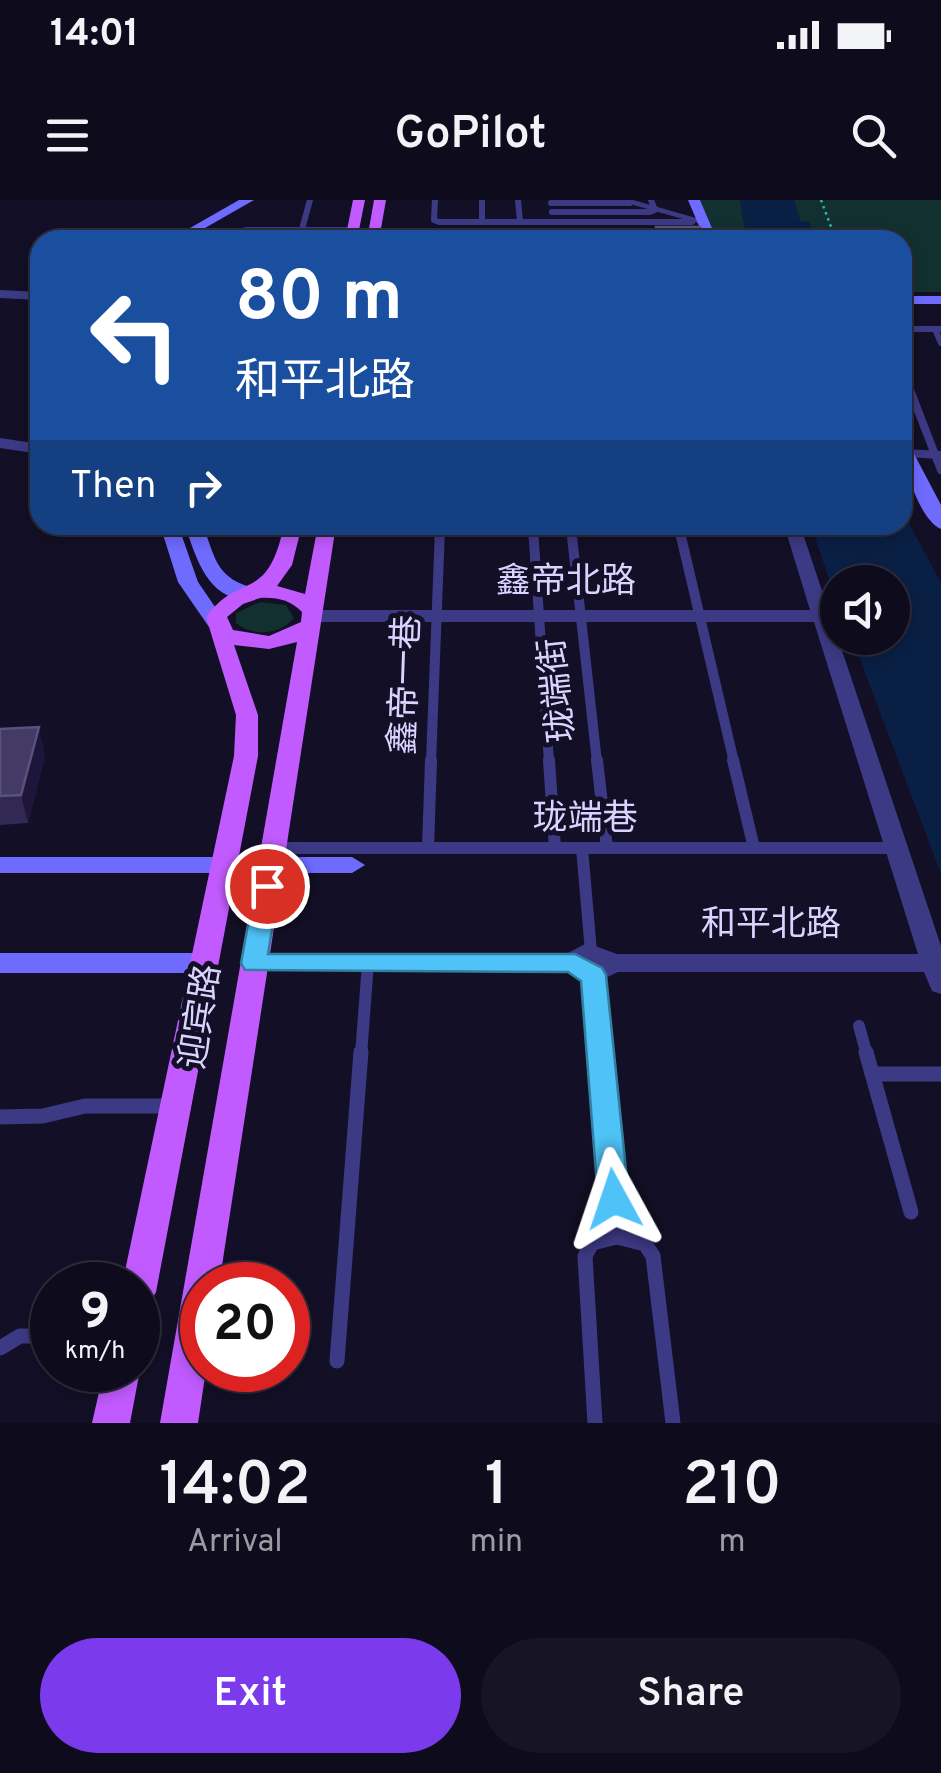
<!DOCTYPE html>
<html lang="en">
<head>
<meta charset="utf-8">
<style>
	body { margin:0; font-family:Overpass,"Noto Sans SC",sans-serif; background:#171425; color:#f1f3f6; height:100vh; display:flex; flex-direction:column; font-size:38px; white-space:nowrap }
	* { box-sizing:border-box; margin:0 }
	p { font-size:32px; color:#9b9ba3 }
	.icon { flex:none; width:55px; height:55px; fill:none; stroke:currentColor; stroke-width:2; stroke-linecap:round; stroke-linejoin:round }
	.map { position:relative; height:1223px; overflow:hidden }
	.details { display:flex; flex-direction:column; background:#0e0b1c; flex:1 }
	.details>* { flex:none }
	.hud { position:absolute; left:30px; top:30px; width:882px; height:305px; border-radius:30px; box-shadow:0 5px 15px #0003,0 0 0 2px #2e2b3b; background:#1a4fa0; color:#fff; overflow:hidden }
	.buttons { position:absolute; left:820px; top:365px; display:grid; gap:20px }
	.buttons a { display:grid; place-items:center; width:90px; height:90px; border-radius:50%; background:#0e0b1c; box-shadow:0 5px 15px #0003,0 0 0 2px #2e2b3b; font-size:50px }
	.speed { position:absolute; left:30px; top:1062px; display:flex; gap:20px; font-size:50px; font-weight:700; text-align:center }
	.speed>* { display:grid; place-content:center; width:130px; height:130px; border-radius:50%; background:#0e0b1c; box-shadow:0 5px 15px #0003,0 0 0 2px #2e2b3b; line-height:1 }
	.speed small { font-size:25px; font-weight:400 }
	.speed .limit { border:15px solid #d22; background:#fff; color:#111 }
	.pin { position:absolute; display:grid; place-items:center; width:85px; height:85px; color:#fff; margin:-42px; border:5px solid #fff; border-radius:50%; box-shadow:0 2px 10px #0007 }
	.me { position:absolute; width:110px; margin:-55px; rotate:355deg; stroke-linejoin:round; filter:drop-shadow(0 0 8px #0008) }
	.turn { display:flex; align-items:center; gap:35px; height:210px; padding:0 40px; font-size:45px }
	.turn .icon { width:130px; height:130px; stroke-width:2.5 }
	.turn b { display:block; font-size:70px; line-height:85px }
	.then { display:flex; align-items:center; height:95px; padding:0 40px; background:#0003; gap:20px; font-size:38px }
	.eta { display:flex; justify-content:space-evenly; align-items:center; height:170px; text-align:center }
	.eta b { font-size:60px; font-weight:600; line-height:70px }
	.action { display:flex; gap:20px; margin-top:auto; padding:20px 40px }
	.action a { flex:1; height:115px; border-radius:60px; background:#7c3aed; color:#fff; font-size:40px; font-weight:600; line-height:115px; text-align:center }
	.action a+a { background:#171425; color:#f1f3f6 }
	.status { display:flex; justify-content:space-between; align-items:center; height:70px; padding:0 50px; background:#0e0b1c; direction:ltr }
	.status svg { height:28px; fill:currentColor }
	header { display:flex; justify-content:space-between; align-items:center; height:130px; padding:0 40px; background:#0e0b1c; font-size:45px; font-weight:600 }
	.map>svg:first-child { display:block }
	.green { fill:#12302f }
	.water { fill:#0a1f44 }
	.lines { fill:none; stroke-linecap:round; stroke-linejoin:round }
	.path { stroke:#2fb8b0; stroke-width:2.5; stroke-dasharray:2.5 4; stroke-linecap:butt }
	.lane-far4 { stroke:#3d3a85; stroke-width:6 }
	.lane-far3 { stroke:#3d3a85; stroke-width:8 }
	.lane-far2 { stroke:#3d3a85; stroke-width:10 }
	.lane-far1 { stroke:#3d3a85; stroke-width:12 }
	.lane { stroke:#3d3a85; stroke-width:15 }
	.street { fill:#3d3a85; fill-rule:evenodd }
	.secondary { fill:#6f6bff; fill-rule:evenodd }
	.primary { fill:#c25bff; fill-rule:evenodd }
	.wall { fill:#312854 }
	.shaded-wall { fill:#1d163a }
	.building { fill:#433a66; stroke:#5a527e; stroke-width:2.5 }
	.route { fill:#4fc3f7; stroke:#337fa1; stroke-width:2.5 }
	.labels { text-anchor:middle; dominant-baseline:central; stroke-width:10; stroke-linejoin:round; paint-order:stroke }
	.street-label { font-size:35px; fill:#d9d4ff; stroke:#130f26 }
</style>
</head>
<body>
<div class="status"><b>14:01</b><svg viewBox="0 0 49 12"><path d="M0 12V9h3v3zM5 12V6h3v6zM10 12V3h3v9zM15 12V0h3v12zM26 1h20v11H26zM47 4h2v5h-2z"/></svg></div>
<header><svg class="icon" aria-label="menu" viewBox="0 0 24 24"><path d="M4 6h16M4 12h16M4 18h16"/></svg>GoPilot<svg class="icon" aria-label="search" viewBox="0 0 24 24"><circle cx="10" cy="10" r="6"/><path d="M15 15l6 6"/></svg></header>
<div class="map">
<svg width="941" height="1223" viewBox="0 0 941 1223">
	<rect width="100%" height="100%" fill="#130f26"/>
	<g class="green">
		<path d="M700,0h40l7,40h-31z"/>
		<path d="M794,0h147v92h-38l-1,-52h-88l-5,-18h-9z"/>
		<path d="M260,402l26,3 8,13c-15,17 -40,19 -58,5v-10z"/>
	</g>
	<g class="water">
		<path d="M740,0h54l6,21 9,1 5,18h-67z"/>
		<path d="M903,312l38,71v291l-89,-236h40v-56h-54l-1,21 -26,-78h91z"/>
	</g>
	<g class="lines">
		<path class="path" d="M821,0l15,40"/>
		<g class="lane-far4">
			<path d="M435,0l-1,20 5,2h253"/>
			<path d="M482,0v22"/>
			<path d="M518,0l2,22"/>
			<path d="M551,3h79"/>
			<path d="M552,12h98l5,-2 -4,-10"/>
			<path d="M221,40l25,-10h107"/>
			<path d="M299,40l11,-40"/>
			<path d="M902,129h39"/>
			<path d="M935,129l6,14"/>
		</g>
		<g class="lane-far3">
			<path d="M902,169l39,101"/>
			<path d="M904,253l36,2"/>
			<path d="M533,325v5"/>
			<path d="M571,325l1,5"/>
			<path d="M678,325l1,5"/>
			<path d="M440,330v-5"/>
		</g>
		<g class="lane-far2">
			<path d="M533,328l16,234"/>
			<path d="M571,328l26,234"/>
			<path d="M679,328l55,234"/>
			<path d="M431,562l9,-234"/>
		</g>
		<g class="lane-far1">
			<path d="M549,560l6,88"/>
			<path d="M597,560l10,88"/>
			<path d="M733,560l21,88"/>
			<path d="M273,648h623"/>
			<path d="M428,648l3,-88"/>
			<path d="M582,648l9,104"/>
			<path d="M593,775l7,80"/>
			<path d="M859,826l8,29"/>
			<path d="M361,855l7,-92"/>
		</g>
		<g class="lane">
			<path d="M600,852l17,185"/>
			<path d="M866,852l45,160"/>
			<path d="M872,874h69"/>
			<path d="M0,917l43,-1 42,-10h89"/>
			<path d="M0,1148l20,-12h32"/>
			<path d="M337,1161l24,-309"/>
			<path d="M595,1223l-10,-167 7,-13 25,-6 28,7 8,12 20,167"/>
		</g>
		<g class="street">
			<path d="M616,0h17l77,22 -6,3z"/>
			<path d="M0,90l40,2v8l-40,-2z"/>
			<path d="M0,238l40,6v10l-40,-6z"/>
			<path d="M784,325h16l141,421v48l-9,-3 -8,-19h-306l-25,12 -26,-12 -322,-3 -4,-6 4,-6 9,-3h312l21,-11 30,11h301l-104,-332h-503l-9,-6 9,-6h499z"/>
		</g>
		<g class="secondary">
			<path d="M239,0h15l-70,40h-15z"/>
			<path d="M688,0h12l17,40h-12z"/>
			<rect x="902" y="96" width="39" height="8"/>
			<path d="M902,243l9,5 30,57v24c-21,-8 -39,-65 -39,-86z"/>
			<path d="M160,325h18l20,57 28,41 -3,4h-14l-31,-45z"/>
			<path d="M185,325h18c14,39 14,54 57,65v8c-49,10 -63,-36 -75,-73z"/>
			<path d="M0,657h352l13,8 -13,8h-352z"/>
			<path d="M0,753h204l10,3 4,7 -4,7 -10,3h-204z"/>
		</g>
		<g class="primary">
			<path d="M353,0h12l-8,40h-12z"/>
			<path d="M374,0h12l-7,40h-12z"/>
			<path d="M284,325h18l-10,40 -15,21 28,8 13,-69h18l-117,760h-17v85h4l-8,53h-38l137,-781 -28,7 -35,-4 24,70v41l-102,536 -6,11 -12,4v-22h-16l112,-529 2,-41 -30,-98c35,-47 61,-12 78,-92zM260,398c17,-1 30,2 42,14l-1,10 -32,14 -36,-6 -6,-13 16,-13z"/>
			<path d="M138,1163l2,7 -10,53h-38l12,-53h34z"/>
		</g>
	</g>
	<path class="wall" d="M0,529l45,26 -17,68 -28,2z"/>
	<path class="shaded-wall" d="M39,527l6,28 -17,68 -7,-28z"/>
	<g class="building">
		<path d="M656,27h44l6,13h-46z"/>
		<path d="M39,527l-18,68 -21,1v-67z"/>
	</g>
	<path class="route" d="M267,678l12,8 -11,68h307l27,14 4,7 23,224 -5,9 -10,4 -11,-4 -5,-9 -17,-218 -13,-9 -323,-2 -4,-7 14,-77z"/>
	<g class="labels">
		<g class="street-label">
			<text x="566" y="383">鑫帝北路</text>
			<text transform="translate(407 485) rotate(-88)">鑫帝一巷</text>
			<text transform="translate(559 490) rotate(-96)">珑端街</text>
			<text x="585" y="620">珑端巷</text>
			<text x="771" y="726">和平北路</text>
			<text transform="translate(202 817) rotate(-81)">迎宾路</text>
		</g>
	</g>
</svg>
<div class="buttons">
<a><svg class="icon" aria-label="sound" viewBox="0 0 24 24"><path d="M4 9h4l5-4v14l-5-4H4zM17 9q2 3 0 6"/></svg></a>
</div>
<div class="speed"><div>9<small>km/h</small></div><div class="limit">20</div></div>
<div class="pin" style="left:267px;top:686px;background:#d93025"><svg class="icon" aria-label="arrive" viewBox="0 0 24 24"><path d="M6 21V4h12l-3 4 3 4H6"/></svg></div>
<svg class="me" style="left:614px;top:999px" viewBox="-20 -20 40 40"><path d="M0-17L14 15 0 8-14 15z" fill="#4fc3f7" stroke="#fff" stroke-width="4"/></svg>
<div class="hud">
<div class="turn"><svg class="icon" aria-label="left" viewBox="0 0 24 24"><path d="M17 20v-9H6M10 6l-5 5 5 5"/></svg><div><b>80 m</b>和平北路</div></div>
<div class="then">Then<svg class="icon" aria-label="right" viewBox="0 0 24 24"><path d="M7 20v-9h11M14 6l5 5-5 5"/></svg></div>
</div>
</div>
<section class="details">
<div class="eta">
<div><b>14:02</b><p>Arrival</p></div>
<div><b>1</b><p>min</p></div>
<div><b>210</b><p>m</p></div>
</div>
<div class="action"><a>Exit</a><a>Share</a></div>
</section>
</body>
</html>
